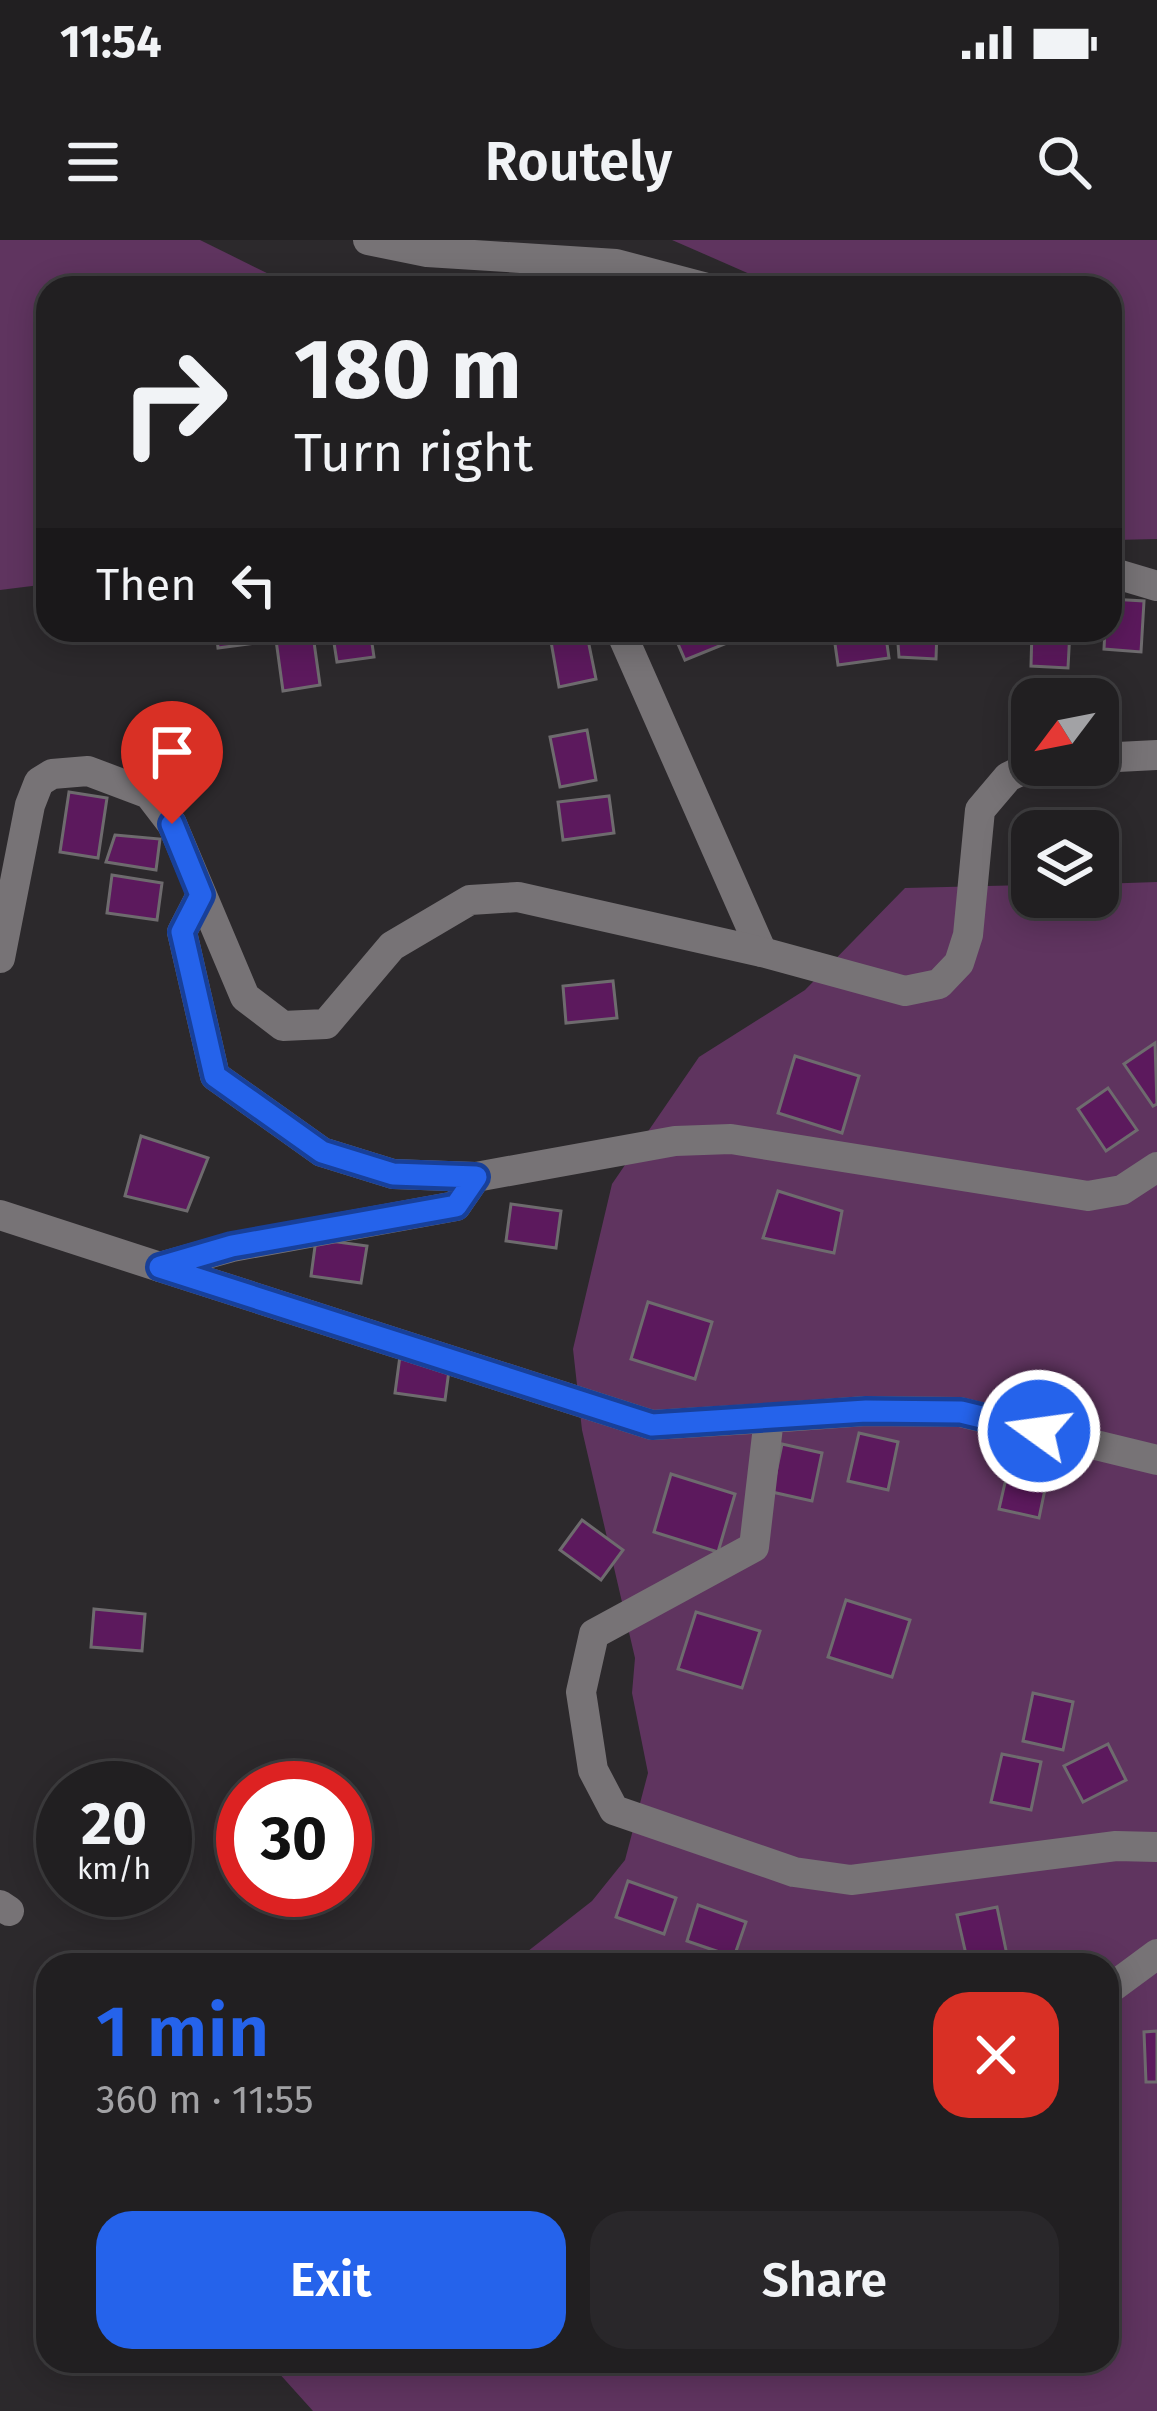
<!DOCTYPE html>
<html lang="en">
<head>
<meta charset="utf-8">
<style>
	body { margin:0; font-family:"Fira Sans",sans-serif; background:#29272a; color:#f1f3f6; height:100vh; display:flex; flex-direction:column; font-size:45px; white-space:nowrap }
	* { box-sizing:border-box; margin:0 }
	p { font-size:39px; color:#a2a2a5 }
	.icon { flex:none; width:66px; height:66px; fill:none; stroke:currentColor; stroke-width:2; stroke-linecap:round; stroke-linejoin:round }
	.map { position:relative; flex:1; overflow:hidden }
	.drawer { position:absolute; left:36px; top:1713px; width:1083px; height:420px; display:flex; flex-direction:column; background:#211f21; border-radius:36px; box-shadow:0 6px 30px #0003,0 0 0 3px #3e3d3f }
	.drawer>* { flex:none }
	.top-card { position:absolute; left:36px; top:36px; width:1086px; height:366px; border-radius:36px; box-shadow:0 6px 30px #0003,0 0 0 3px #3e3d3f; background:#211f21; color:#f1f3f6; overflow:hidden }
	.needle { width:78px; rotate:238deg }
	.controls { position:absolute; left:1011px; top:438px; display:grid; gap:24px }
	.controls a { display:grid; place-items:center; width:108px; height:108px; border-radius:24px; background:#211f21; box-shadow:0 6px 30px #0003,0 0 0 3px #3e3d3f; font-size:60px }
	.speed { position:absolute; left:36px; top:1521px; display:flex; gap:24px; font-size:60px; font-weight:700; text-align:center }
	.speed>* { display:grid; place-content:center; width:156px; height:156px; border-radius:50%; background:#211f21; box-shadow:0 6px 30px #0003,0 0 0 3px #3e3d3f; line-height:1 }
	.speed small { font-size:30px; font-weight:400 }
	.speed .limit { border:18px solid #d22; background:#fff; color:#111 }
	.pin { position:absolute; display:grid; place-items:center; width:102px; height:102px; color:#fff; margin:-123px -51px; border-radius:50% 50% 50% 0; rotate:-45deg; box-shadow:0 0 12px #0007 }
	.pin .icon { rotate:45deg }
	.me { position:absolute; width:132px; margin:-66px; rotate:284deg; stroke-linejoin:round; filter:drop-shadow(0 0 9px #0008) }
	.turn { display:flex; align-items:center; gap:42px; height:252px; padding:0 60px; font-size:54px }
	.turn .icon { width:156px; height:156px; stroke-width:2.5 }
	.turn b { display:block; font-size:84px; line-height:102px }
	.then { display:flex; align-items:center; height:114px; padding:0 60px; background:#0003; gap:24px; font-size:45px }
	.round { display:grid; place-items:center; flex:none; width:126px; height:126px; border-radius:36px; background:#29272a }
	.head { display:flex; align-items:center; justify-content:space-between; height:204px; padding:0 60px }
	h1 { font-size:72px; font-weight:600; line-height:90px; color:#2563eb }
	.action { display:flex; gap:24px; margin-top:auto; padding:24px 60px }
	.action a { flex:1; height:138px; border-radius:36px; background:#2563eb; color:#fff; font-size:48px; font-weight:600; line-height:138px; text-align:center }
	.action a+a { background:#29272a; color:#f1f3f6 }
	.status { display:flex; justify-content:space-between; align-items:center; height:84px; padding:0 60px; background:#211f21; direction:ltr }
	.status svg { height:33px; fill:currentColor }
	header { display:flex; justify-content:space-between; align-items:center; height:156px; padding:0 60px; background:#211f21; font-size:54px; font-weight:600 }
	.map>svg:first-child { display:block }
	.green { fill:#5f345f }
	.building { fill:#5c195d; stroke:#6e6b6e; stroke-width:3 }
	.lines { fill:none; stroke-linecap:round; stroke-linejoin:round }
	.minor { stroke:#777376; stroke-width:30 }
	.route-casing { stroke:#184099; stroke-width:30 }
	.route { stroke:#2563eb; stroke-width:21 }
</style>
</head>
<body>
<div class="status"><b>11:54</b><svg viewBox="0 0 49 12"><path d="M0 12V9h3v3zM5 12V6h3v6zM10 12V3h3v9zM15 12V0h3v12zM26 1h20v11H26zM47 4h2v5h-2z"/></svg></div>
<header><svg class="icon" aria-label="menu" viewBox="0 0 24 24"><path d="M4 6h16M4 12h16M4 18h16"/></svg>Routely<svg class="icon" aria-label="search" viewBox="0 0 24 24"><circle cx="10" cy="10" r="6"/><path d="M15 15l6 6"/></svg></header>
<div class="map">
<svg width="1157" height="2171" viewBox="0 0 1157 2171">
	<rect width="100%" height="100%" fill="#2c292c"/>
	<g class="green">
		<path d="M0,0h200l75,37 -7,11h-220v296l-48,6z"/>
		<path d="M672,0h485v299l-42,1 -5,-3v-249h-328z"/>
		<path d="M1157,642v1529h-844l-45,-50h839v-396h-731l147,-10 69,-54 33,-41 23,-87 -16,-80 3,-35 -53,-228 -9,-81 39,-165 87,-127 106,-67 100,-102 127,-3v12h66v-13z"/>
	</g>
	<g class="building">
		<path d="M1110,359l34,2 -3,51 -37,-3 1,-19h5z"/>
		<path d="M216,390h38l1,13 -37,5z"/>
		<path d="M332,390h38l4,27 -37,5z"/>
		<path d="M586,390l10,49 -37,8 -9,-51z"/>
		<path d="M672,390h55l5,11 -47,19z"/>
		<path d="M833,390h52l4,28 -51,7z"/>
		<path d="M897,390h40l-1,29 -37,-2z"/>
		<path d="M1032,390h38l-2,38 -37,-2z"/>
		<path d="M313,395l7,50 -37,6 -7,-51z"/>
		<path d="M587,490l9,50 -36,7 -10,-50z"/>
		<path d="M69,552l38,6 -9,60 -38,-6z"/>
		<path d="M609,556l5,37 -51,7 -5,-38z"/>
		<path d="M115,595l45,4 -4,31 -50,-8z"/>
		<path d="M112,635l50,8 -5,37 -50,-7z"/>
		<path d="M613,741l4,37 -51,5 -3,-37z"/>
		<path d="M1155,803l2,61 -4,2 -29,-42z"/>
		<path d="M795,816l64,20 -17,57 -64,-20z"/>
		<path d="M1108,848l29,42 -31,21 -28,-42z"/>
		<path d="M141,896l67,22 -21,53 -62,-15z"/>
		<path d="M778,951l64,20 -8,42 -71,-15z"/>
		<path d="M511,964l50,7 -5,37 -50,-7z"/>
		<path d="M316,999l51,7 -6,37 -50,-7z"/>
		<path d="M648,1062l64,20 -17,57 -64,-20z"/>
		<path d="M400,1116l50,7 -5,37 -50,-7z"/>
		<path d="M859,1193l39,9 -10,48 -40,-9z"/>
		<path d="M782,1204l40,9 -10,48 -40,-9z"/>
		<path d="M1010,1221l39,9 -10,48 -40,-9z"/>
		<path d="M671,1234l64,20 -17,58 -64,-20z"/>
		<path d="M582,1280l41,30 -22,30 -41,-30z"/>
		<path d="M846,1360l64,20 -18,57 -64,-20z"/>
		<path d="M94,1369l51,5 -3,37 -51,-4z"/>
		<path d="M696,1372l64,19 -18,57 -64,-19z"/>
		<path d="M1033,1453l40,9 -10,48 -40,-9z"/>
		<path d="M1108,1504l18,36 -43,22 -19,-36z"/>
		<path d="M1002,1514l39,8 -10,48 -40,-8z"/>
		<path d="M628,1641l48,17 -12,36 -48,-17z"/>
		<path d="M698,1665l48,17 -12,35 -47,-16z"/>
		<path d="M997,1667l10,48 -39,8 -11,-48z"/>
		<path d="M1157,1791v51h-11l-2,-50z"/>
	</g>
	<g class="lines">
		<g class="minor">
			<path d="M368,0l59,12 189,12 91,24"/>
			<path d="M1110,332l47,14"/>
			<path d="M620,390l142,322"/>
			<path d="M1098,518l59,-3"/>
			<path d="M201,655l-19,37 33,144 107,76 71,22 83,3 199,-36 56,-2 357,57 34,-6 35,-23"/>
			<path d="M0,718l30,-153 9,-23 13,-8 36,-3 61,23 23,30 73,173 38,29 43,-2 66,-78 78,-46 48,-3 244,55 143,39 34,-7 20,-21 9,-28 12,-125 28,-33 25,-12"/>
			<path d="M0,975l160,52 72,-20 224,-41 20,-29"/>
			<path d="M160,1027l492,158 117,-7"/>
			<path d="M1157,1220l-197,-48 -94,-1 -97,7 -15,129 -160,87 -13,58 12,78 21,40 180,62 57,8 265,-34 41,1"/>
			<path d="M0,1665l9,6"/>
			<path d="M1107,1751l50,-37"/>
		</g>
	</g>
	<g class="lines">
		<defs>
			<path id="route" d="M172,584l29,71 -19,37 33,144 107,76 71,22 83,3 -20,29 -224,40 -72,21 492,158 214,-14 95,1 78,19"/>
		</defs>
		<use href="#route" class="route-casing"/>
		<use href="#route" class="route"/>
	</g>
</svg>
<div class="controls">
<a><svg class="needle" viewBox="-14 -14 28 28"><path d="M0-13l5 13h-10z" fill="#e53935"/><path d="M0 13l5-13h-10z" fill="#a2a2a5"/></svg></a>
<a><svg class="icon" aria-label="layers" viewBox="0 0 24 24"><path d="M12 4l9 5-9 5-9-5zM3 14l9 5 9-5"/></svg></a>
</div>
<div class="speed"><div>20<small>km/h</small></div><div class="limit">30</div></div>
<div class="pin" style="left:172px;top:584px;background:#d93025"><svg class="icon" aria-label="arrive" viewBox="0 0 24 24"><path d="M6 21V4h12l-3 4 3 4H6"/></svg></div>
<svg class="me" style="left:1039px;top:1191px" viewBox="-20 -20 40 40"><circle r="17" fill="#2563eb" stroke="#fff" stroke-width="3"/><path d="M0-11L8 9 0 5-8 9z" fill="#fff"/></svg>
<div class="top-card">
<div class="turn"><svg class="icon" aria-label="right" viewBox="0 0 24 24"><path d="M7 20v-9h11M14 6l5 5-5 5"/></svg><div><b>180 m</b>Turn right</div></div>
<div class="then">Then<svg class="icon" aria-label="left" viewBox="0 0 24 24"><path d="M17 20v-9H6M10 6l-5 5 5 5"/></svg></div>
</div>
<section class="drawer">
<div class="head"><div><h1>1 min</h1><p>360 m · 11:55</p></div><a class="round" style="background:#d93025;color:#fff"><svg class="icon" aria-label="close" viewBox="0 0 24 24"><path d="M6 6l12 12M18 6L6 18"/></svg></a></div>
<div class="action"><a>Exit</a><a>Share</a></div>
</section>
</div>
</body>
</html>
